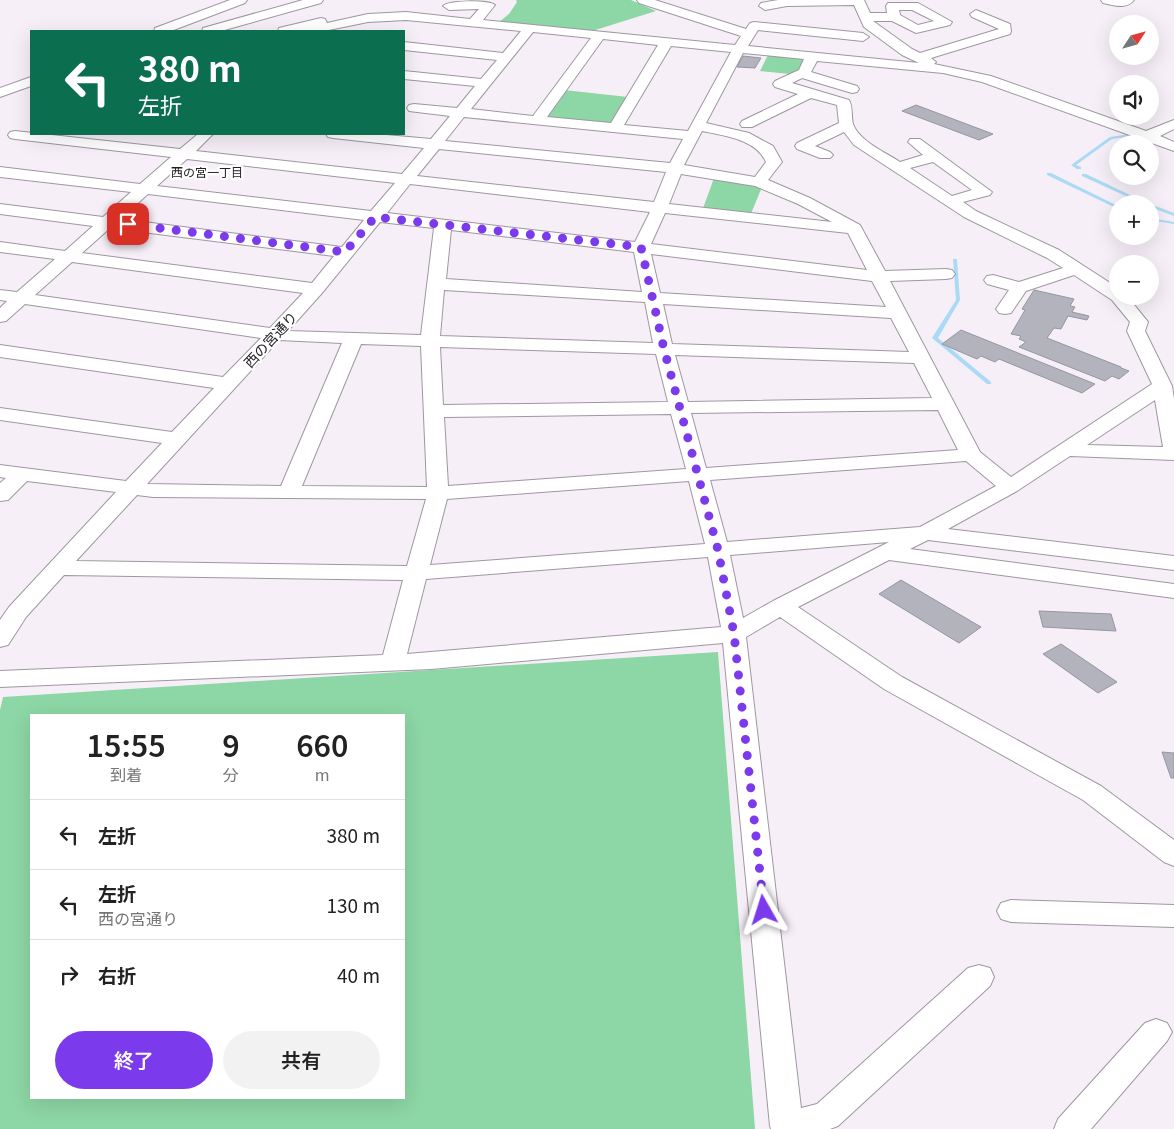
<!DOCTYPE html>
<html lang="ja">
<head>
<meta charset="utf-8">
<style>
	body { margin:0; font-family:Georgia,"Noto Sans JP",serif; background:#f2f2f2; color:#222; height:100vh; display:flex; flex-direction:column; font-size:19px; white-space:nowrap }
	* { box-sizing:border-box; margin:0 }
	p { font-size:16px; color:#767676 }
	.icon { flex:none; width:28px; height:28px; fill:none; stroke:currentColor; stroke-width:2; stroke-linecap:round; stroke-linejoin:round }
	.map { position:relative; flex:1; overflow:hidden }
	.drawer { position:absolute; left:30px; top:714px; width:375px; height:385px; display:flex; flex-direction:column; background:#fff; border-radius:0px; box-shadow:0 5px 20px #0002 }
	.drawer>* { flex:none }
	.top-card { position:absolute; left:30px; top:30px; width:375px; height:105px; border-radius:0px; box-shadow:0 5px 20px #0002; background:#0b6e4f; color:#fff; overflow:hidden }
	.needle { width:32px; rotate:54deg }
	.buttons { position:absolute; left:1109px; top:15px; display:grid; gap:10px }
	.buttons a { display:grid; place-items:center; width:50px; height:50px; border-radius:50%; background:#fff; box-shadow:0 5px 20px #0002; font-size:25px }
	.pin { position:absolute; display:grid; place-items:center; width:42px; height:42px; color:#fff; margin:-21px; border-radius:10px; box-shadow:0 2px 8px #0006 }
	.me { position:absolute; width:55px; margin:-28px; rotate:354deg; stroke-linejoin:round; filter:drop-shadow(0 0 4px #0008) }
	.turn { display:flex; align-items:center; gap:18px; height:105px; padding:0 25px; font-size:22px }
	.turn .icon { width:65px; height:65px; stroke-width:2.5 }
	.turn b { display:block; font-size:35px; line-height:42px }
	.eta { display:flex; justify-content:space-evenly; align-items:center; height:85px; text-align:center }
	.eta b { font-size:30px; font-weight:600; line-height:35px }
	.primary-button { display:flex; gap:10px; margin-top:auto; padding:10px 25px }
	.primary-button a { flex:1; height:58px; border-radius:30px; background:#7c3aed; color:#fff; font-size:20px; font-weight:600; line-height:58px; text-align:center }
	.primary-button a+a { background:#f2f2f2; color:#222 }
	ul { padding:0; list-style:none }
	li { display:flex; align-items:center; gap:15px; height:70px; padding:0 25px; border-top:1px solid #e0e0e0 }
	li div { flex:1 }
	li b { display:block; font-size:19px }
	li em { font-style:normal }
	.map>svg:first-child { display:block }
	.green { fill:#8dd6a5; fill-rule:evenodd }
	.lines { fill:none; stroke-linecap:round; stroke-linejoin:round }
	.stream { fill:#aadaf5; fill-rule:evenodd }
	.building { fill:#b3b3bd; stroke:#9696a0 }
	.minor-casing { stroke:#9f97a0; stroke-width:2 }
	.minor { fill:#fff; fill-rule:evenodd }
	.route { stroke:#7c3aed; stroke-width:9; stroke-dasharray:0 16.2 }
	.labels { text-anchor:middle; dominant-baseline:central; stroke-width:4.5; stroke-linejoin:round; paint-order:stroke }
	.far-neighbourhood-label { font-size:12px; fill:#232024; stroke:#fff }
	.street-label { font-size:14px; fill:#232024; stroke:#fff }
</style>
</head>
<body>
<div class="map">
<svg width="1174" height="1129" viewBox="0 0 1174 1129">
	<rect width="100%" height="100%" fill="#f7eff8"/>
	<g class="green">
		<path d="M516,0h115l25,11 -67,21 -90,-10 10,-8 8,-12z"/>
		<path d="M768,55l32,3 4,2 -5,11 -9,3 -30,-3z"/>
		<path d="M564,90l64,7 -15,27 -69,-7z"/>
		<path d="M714,178l40,6 8,3 -12,29 -48,-5z"/>
		<path d="M718,652l37,477h-755v-419l3,-13zM31,715h373v383h-373z"/>
	</g>
	<g class="lines">
		<g class="stream">
			<path d="M1131,134h1v2l-20,3 -36,26 5,2v2h-4l-6,-4 39,-28z"/>
			<path d="M1047,173h4l67,33v3l-71,-34z"/>
			<path d="M1082,174h4l63,30h-6l-61,-28z"/>
			<path d="M1150,204l24,9v3l-24,-9z"/>
			<path d="M1150,218l24,4v2l-24,-4z"/>
			<path d="M953,259h4v1l3,40 -22,38 53,44v2h-4l-55,-46 24,-38z"/>
		</g>
	</g>
	<g class="building">
		<path d="M743,56l18,2 -6,10 -18,-1z"/>
		<path d="M916,105l77,29 -14,6 -77,-29z"/>
		<path d="M1034,290l40,9 -4,7 5,1 -3,5 17,4 -2,4 -19,-4 -7,13 -7,-1 -7,10 74,29v1l8,3 -10,8 -7,-3 -7,5 -86,-34 7,-5 -7,-3 2,-3 -10,-2 14,-24 -3,-1z"/>
		<path d="M961,330l134,54 -13,9 -83,-34 -4,3 -14,-6 -4,3 -35,-15z"/>
		<path d="M901,580l80,47 -22,16 -80,-49z"/>
		<path d="M1039,611l72,3 5,17 -73,-4z"/>
		<path d="M1061,644l56,38 -19,11 -55,-39z"/>
		<path d="M1162,752l12,1v25h-3z"/>
	</g>
	<g class="lines">
		<defs>
			<g id="minor">
				<path d="M230,0h17l-2,3 -74,28h-17l1,-3z"/>
				<path d="M303,0h20l-2,3 -100,28h-19l1,-3z"/>
				<path d="M637,0h18l91,29 4,-6 4,-1 109,11 6,4 -6,4 -105,-11 -10,16 171,17 -17,-8 -38,-28 -10,-22 -67,1 -22,4 -6,-4 2,-3 17,-3h86l6,13h17l-1,-7 2,-3h30l34,19 -2,3 -34,8 -24,-12h-19l39,28 8,4 79,-24 -27,-12 -2,-3 6,-4 34,14 1,7 -1,3 -79,24 5,4 -2,2 57,12 155,55 28,-11v9l-14,7 14,6v9l-192,-69 -39,-9 -126,-12 -6,11 46,14 2,3 -2,3 -5,1 -50,-15 -10,5 57,17c4,7 2,16 4,24 6,17 32,28 47,38l23,-7 -15,-13 2,-3h10l72,53 -2,3 -27,7 13,9 83,39 59,38v8h9l21,26 -3,9 27,55 2,13v61l-104,-4 -53,35 -69,38 226,27v14l-246,-30 -18,9 264,35v14l-285,-38 -91,47 104,70 199,109 73,54v26l-10,-4 -81,-62 -199,-111 -104,-72 -34,20 55,471 16,-4 151,-136 11,-3 11,3 4,9 -4,9 -152,140 -8,3h-59l-1,-3 -47,-483 -292,26 -431,18v-16l383,-16 20,-75 -339,-5 -38,42 -18,28 -8,2v-27l9,-13 107,-115 -89,-11 -19,19 -8,1v-18l6,-5 -6,-1v-12l126,16 36,-38 -162,-23v-12l172,24 42,-44 -214,-31v-12l223,32 38,-39 -236,-34 -19,17 -6,1v-14l7,-7 -7,-1v-10l17,2 38,-33 -55,-7v-10l65,9 28,-25 -93,-12v-10l103,13 28,-25 -131,-15v-10l140,17 31,-27 -156,-18 -5,-1 -2,-3 2,-3 5,-1 165,18 18,-15h15l-17,17 206,23 22,-26 -91,-10 -5,-1 -2,-3h49l56,5 19,-23 -41,-5 -2,-3 2,-3 5,-1 43,4 18,-22 -71,-7v-8l77,8 16,-19 -93,-10v-8l99,11 18,-22 -115,-11 -38,2 -44,9h-46l1,-3 42,-10 4,1 2,4 41,-9 38,-2 64,7 9,-10 -30,1 -6,-4c6,-6 46,-6 52,-1l-12,15 252,25 6,-9 -102,-33zM899,10h13l22,11 -16,4 -18,-10zM533,32l58,6 -58,78 -62,-7zM603,39l55,6 -47,78 -64,-6zM671,46l60,6 -43,79 -64,-6zM743,53l61,6 -5,11 -24,11 -2,3 2,3 23,7 -56,27 -2,3 2,3h10l59,-29 26,7 2,18 -42,20 -2,3 2,3 23,9h10l3,-3 -3,-3 -15,-6 29,-14 10,13 110,72 83,41 16,10 -44,14 -26,-7 -6,1 -3,4 3,4 22,6 -13,19 3,4 6,1 6,-1 15,-22 48,-16 38,25 18,22 -3,9 25,53 -141,93 -31,-25 -90,-171 56,-2 6,-1 3,-4 -3,-4 -6,-1 -61,2 -25,-46 -50,-27 -42,-18 14,-18 -9,-16 -24,-13 -43,-10zM464,117l219,22 -13,24 -225,-22zM702,131c23,5 54,8 64,31l-11,15 -71,-12zM439,149l227,23 -12,30 -237,-26zM187,159l208,24 -24,28 -214,-25zM933,162l39,28 -20,6 -42,-28zM681,174l74,12 43,18 34,18 -163,-18zM410,184l240,28 -15,30 -248,-29zM148,194l216,26 -22,27 -222,-28zM665,213l183,20 19,37 -216,-26zM380,222l54,6 -13,107 -133,-4 34,-38zM110,228l224,28 -22,27 -230,-30zM451,230l183,22 8,40 -196,-13zM651,254l221,27 14,26 -226,-14zM72,262l231,31 -33,35 -235,-33zM444,290l201,12 8,41 -213,-7zM663,304l228,14 18,34 -237,-8zM279,340l63,3 -61,143 -134,-2zM361,344l60,2 6,141 -125,-1zM440,347l216,7 12,48 -225,3zM675,355l239,8 18,35 -244,4zM1155,400l8,47 -76,-2zM938,410l20,40 -252,18 -15,-55zM671,414l15,55 -238,17 -4,-69zM966,461l30,25 -76,41 -193,15 -17,-62zM689,481l16,63 -275,21 17,-66zM137,495l16,2 273,2 -19,67 -331,-5zM889,542l-116,59 -30,17 -13,-63zM708,557l13,70 -314,27 19,-75z"/>
				<path d="M1101,0h33c-8,10 -20,5 -31,3z"/>
				<path d="M31,77v9l-31,11v-9z"/>
				<path d="M1011,900l163,5v22l-163,-5 -10,-3 -4,-8 4,-8z"/>
				<path d="M1156,1019l11,4 5,9 -5,9 -76,88h-37l4,-10 87,-96z"/>
			</g>
		</defs>
		<use href="#minor" class="minor-casing"/>
		<use href="#minor" class="minor"/>
	</g>
	<g class="lines">
		<path class="route" d="M128,224l217,28 30,-35 266,30 23,102 54,201 16,84 30,276"/>
	</g>
	<g class="labels">
		<g class="far-neighbourhood-label">
			<text x="207" y="171">西の宮一丁目</text>
		</g>
		<g class="street-label">
			<text transform="translate(270 339) rotate(-47)">西の宮通り</text>
		</g>
	</g>
</svg>
<div class="buttons">
<a><svg class="needle" viewBox="-14 -14 28 28"><path d="M0-13l5 13h-10z" fill="#e53935"/><path d="M0 13l5-13h-10z" fill="#767676"/></svg></a>
<a><svg class="icon" aria-label="sound" viewBox="0 0 24 24"><path d="M4 9h4l5-4v14l-5-4H4zM17 9q2 3 0 6"/></svg></a>
<a><svg class="icon" aria-label="search" viewBox="0 0 24 24"><circle cx="10" cy="10" r="6"/><path d="M15 15l6 6"/></svg></a>
<a>+</a>
<a>−</a>
</div>
<div class="pin" style="left:128px;top:224px;background:#d93025"><svg class="icon" aria-label="arrive" viewBox="0 0 24 24"><path d="M6 21V4h12l-3 4 3 4H6"/></svg></div>
<svg class="me" style="left:764px;top:910px" viewBox="-20 -20 40 40"><path d="M0-17L14 15 0 8-14 15z" fill="#7c3aed" stroke="#fff" stroke-width="4"/></svg>
<div class="top-card">
<div class="turn"><svg class="icon" aria-label="left" viewBox="0 0 24 24"><path d="M17 20v-9H6M10 6l-5 5 5 5"/></svg><div><b>380 m</b>左折</div></div>
</div>
<section class="drawer">
<div class="eta">
<div><b>15:55</b><p>到着</p></div>
<div><b>9</b><p>分</p></div>
<div><b>660</b><p>m</p></div>
</div>
<ul>
<li><svg class="icon" aria-label="left" viewBox="0 0 24 24"><path d="M17 20v-9H6M10 6l-5 5 5 5"/></svg><div><b>左折</b></div><em>380 m</em></li>
<li><svg class="icon" aria-label="left" viewBox="0 0 24 24"><path d="M17 20v-9H6M10 6l-5 5 5 5"/></svg><div><b>左折</b><p>西の宮通り</p></div><em>130 m</em></li>
<li><svg class="icon" aria-label="right" viewBox="0 0 24 24"><path d="M7 20v-9h11M14 6l5 5-5 5"/></svg><div><b>右折</b></div><em>40 m</em></li>
</ul>
<div class="primary-button"><a>終了</a><a>共有</a></div>
</section>
</div>
</body>
</html>
